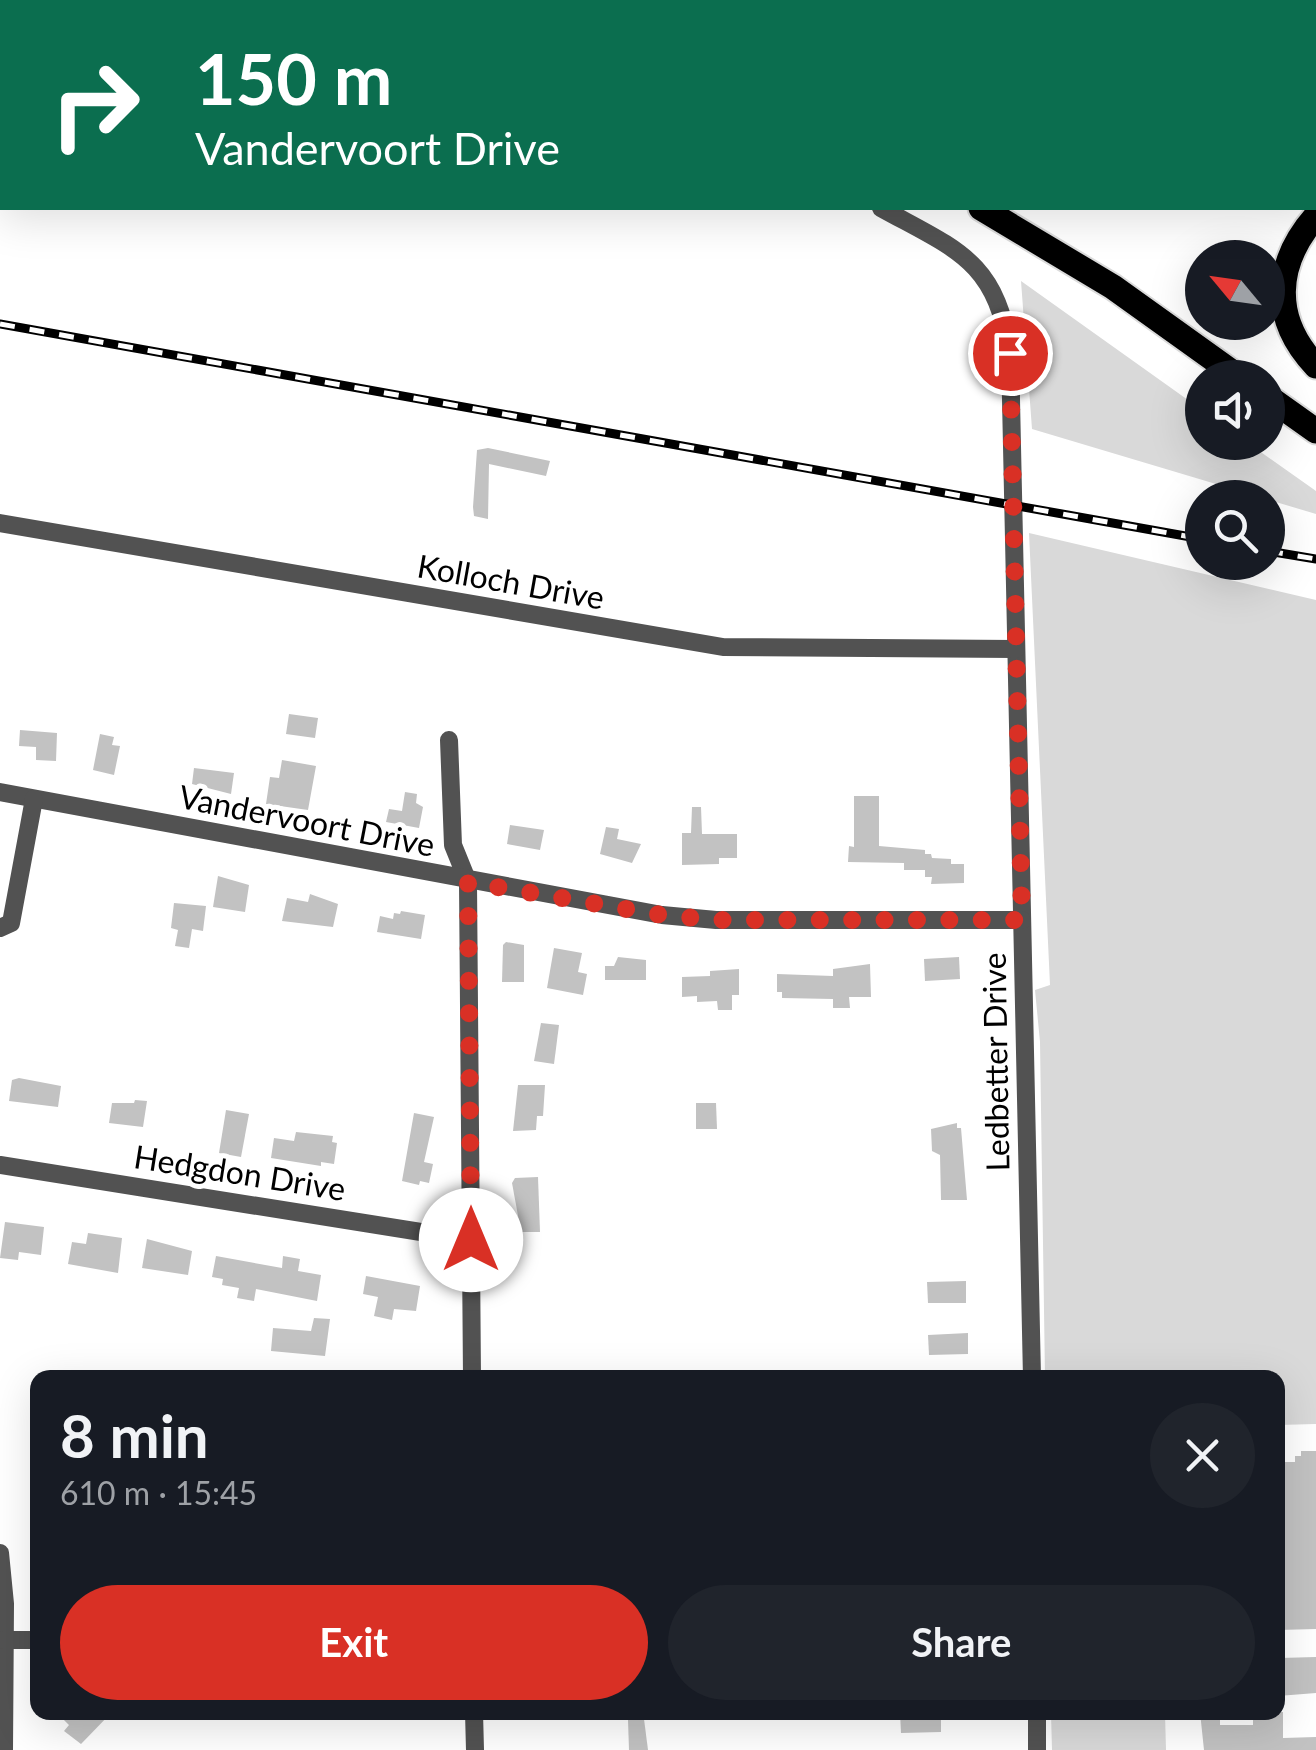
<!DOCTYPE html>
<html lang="en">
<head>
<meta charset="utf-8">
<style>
	body { margin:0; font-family:Lato,sans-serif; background:#20242c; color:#f1f3f6; height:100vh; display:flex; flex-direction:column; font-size:38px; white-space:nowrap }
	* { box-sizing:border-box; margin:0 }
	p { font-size:32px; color:#9ea1a6 }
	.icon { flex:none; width:55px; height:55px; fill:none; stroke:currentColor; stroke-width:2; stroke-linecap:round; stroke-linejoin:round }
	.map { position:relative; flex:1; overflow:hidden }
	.panel { position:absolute; left:30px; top:1370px; width:1255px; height:350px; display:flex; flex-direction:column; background:#171b24; border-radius:20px; box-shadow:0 10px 40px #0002 }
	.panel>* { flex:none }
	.top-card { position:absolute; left:0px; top:0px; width:1318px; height:210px; box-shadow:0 10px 40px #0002; background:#0b6e4f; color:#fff; overflow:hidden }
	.needle { width:65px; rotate:299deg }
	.fabs { position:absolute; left:1185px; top:240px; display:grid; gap:20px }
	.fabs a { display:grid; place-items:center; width:100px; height:100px; border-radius:50%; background:#171b24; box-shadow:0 10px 40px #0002; font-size:50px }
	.pin { position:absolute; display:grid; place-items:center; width:85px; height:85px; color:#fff; margin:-42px; border:5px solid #fff; border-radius:50%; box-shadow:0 2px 10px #0007 }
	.me { position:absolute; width:110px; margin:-55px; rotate:0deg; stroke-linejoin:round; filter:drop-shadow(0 0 8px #0008) }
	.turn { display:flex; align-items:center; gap:35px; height:210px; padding:0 30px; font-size:45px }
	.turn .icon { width:130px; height:130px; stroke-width:2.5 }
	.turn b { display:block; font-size:70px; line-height:85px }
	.round { display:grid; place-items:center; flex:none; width:105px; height:105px; border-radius:52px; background:#20242c }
	.headline { display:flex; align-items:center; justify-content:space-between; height:170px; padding:0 30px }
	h1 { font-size:60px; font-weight:700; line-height:75px }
	.primary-button { display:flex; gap:20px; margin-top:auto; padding:20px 30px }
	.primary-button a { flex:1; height:115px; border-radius:60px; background:#d93025; color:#fff; font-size:40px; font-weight:700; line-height:115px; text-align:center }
	.primary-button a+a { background:#20242c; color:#f1f3f6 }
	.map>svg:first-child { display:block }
	.green { fill:#d9d9d9 }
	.building { fill:#c2c2c2 }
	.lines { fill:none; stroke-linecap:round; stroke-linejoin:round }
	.highway-casing { stroke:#dbdbdb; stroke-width:29 }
	.minor { stroke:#525252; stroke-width:18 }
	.highway { stroke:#000; stroke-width:25 }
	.rail-casing { stroke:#000; stroke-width:9 }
	.rail { stroke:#fff; stroke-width:5; stroke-dasharray:15; stroke-linecap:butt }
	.route { stroke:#d93025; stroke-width:18; stroke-dasharray:0 32.4 }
	.labels { text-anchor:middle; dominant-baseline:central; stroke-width:10; stroke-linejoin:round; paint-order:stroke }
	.street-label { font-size:32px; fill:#000; stroke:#fff }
</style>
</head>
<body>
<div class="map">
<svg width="1316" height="1750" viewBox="0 0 1316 1750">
	<rect width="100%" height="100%" fill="#fff"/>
	<g class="green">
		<path d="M1021,281l181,129v32l46,1 68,48v23l-284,-85z"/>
		<path d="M1029,533l287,67v824l-38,1v-47l-233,-1 -5,-335 -5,-52 15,-5z"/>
		<path d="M1051,1713h114l1,37h-114z"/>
	</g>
	<g class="building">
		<path d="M488,448l62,13 -4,15 -57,-12 -1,55 -14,-3 -1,-9 4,-57z"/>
		<path d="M289,714l29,4 -3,20 -29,-4z"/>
		<path d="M20,730l37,3 -1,28 -20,-1v-13l-17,-1z"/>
		<path d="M100,734l14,3 -2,8 8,1 -6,29 -21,-5z"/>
		<path d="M282,760l34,6 -8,44 -42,-6 4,-27 9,1z"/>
		<path d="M194,768l40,5 -3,21 -39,-10z"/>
		<path d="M405,792l12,2 -1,9 7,4 -4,21 -33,-6 3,-13 13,2z"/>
		<path d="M854,796h25v50l46,4v4h6l1,4 19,1v5h13v19l-33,1 1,-7h-7v-7h-21v-7l-56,-1 1,-16 5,1z"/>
		<path d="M692,807h9l1,27h35v24h-18v6l-37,1v-32h9z"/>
		<path d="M510,825l34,5 -4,20 -33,-6z"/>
		<path d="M606,827l13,2 -2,10 24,5 -9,19 -32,-9z"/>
		<path d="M218,876l31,9 -4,27 -32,-5z"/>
		<path d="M310,894l28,10 -5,23 -51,-6 5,-23 21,4z"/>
		<path d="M174,903l32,3 -3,25 -11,-2 -3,19 -14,-2 3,-16 -7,-2z"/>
		<path d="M401,911l24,4 -4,24 -44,-7 3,-16 13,3 1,-6 6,1z"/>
		<path d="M506,942l18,3v37h-22l1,-37z"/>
		<path d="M554,948l28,5 -4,19 9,2 -4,21 -36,-7z"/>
		<path d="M618,957l28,3v20h-41v-14h9z"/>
		<path d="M959,957l1,22 -35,2 -1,-22z"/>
		<path d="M870,964l1,33h-22l1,11h-17v-9l-51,-1v-6h-5v-18l56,2v-7z"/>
		<path d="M739,969v26h-7v15h-14l-1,-9 -20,1v-6l-15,1v-20l28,-1v-5z"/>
		<path d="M541,1023l18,2 -5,39 -20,-3z"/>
		<path d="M19,1078l42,8 -3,21 -49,-6 3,-21z"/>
		<path d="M518,1085h27l-2,31h-6l-1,14 -23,1z"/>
		<path d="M135,1100l12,1 -4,26 -34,-4 3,-20h22z"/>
		<path d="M696,1103h20l1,26h-21z"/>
		<path d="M226,1110l23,4 -8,43 -22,-4z"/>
		<path d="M414,1113l20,4 -10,45 9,2 -4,19 -9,-2 -1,4 -17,-4z"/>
		<path d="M957,1123v5h4l6,72h-26l-1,-45 -8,-4 -1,-22z"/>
		<path d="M296,1132l37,4 -1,6 5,1 -3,21 -13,-2v4l-50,-8 3,-20 20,3z"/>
		<path d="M538,1177l2,55h-19l-9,-49 3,-5z"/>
		<path d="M5,1222l39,5 -3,28 -22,-3 -1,8 -18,-2z"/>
		<path d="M88,1233l34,5 -4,35 -50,-9 4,-22 14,2z"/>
		<path d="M147,1239l45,12 -4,24 -46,-7z"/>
		<path d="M216,1256l66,12 1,-12 17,3 -2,12 23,4 -4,26 -61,-12 -2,12 -17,-3 2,-10 -17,-3 1,-6 -11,-2z"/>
		<path d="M366,1276l54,10 -4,25 -22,-2 -2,11 -18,-4 4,-19 -15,-3z"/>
		<path d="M966,1281v22h-38l-1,-21z"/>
		<path d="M314,1318l16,1 -5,37 -54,-5 2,-23 38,3z"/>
		<path d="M968,1333v21l-39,1 -1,-20z"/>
		<path d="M1301,1451h15v178l-38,1 3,-168h14v-6h6z"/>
		<path d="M1316,1657v36l-38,3 2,-38z"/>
		<path d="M56,1712h56l-31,32 -17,-13 5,-6z"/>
		<path d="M900,1712l41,2v18l-40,1z"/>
		<path d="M1200,1712h20v13h33v-13h30v26l33,-1v13h-112z"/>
		<path d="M644,1719l4,31h-19l-1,-30z"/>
	</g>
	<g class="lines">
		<defs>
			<g id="highway">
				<path d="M514,0l9,2"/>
				<path d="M647,0l12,2"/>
				<path d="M1001,0l9,2"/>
				<path d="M1271,0l12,2"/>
				<path d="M1315,9l1,1"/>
				<path d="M1315,78h1"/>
				<path d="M1315,137l1,1"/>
				<path d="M981,208l132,79 127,91"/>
				<path d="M1316,216c-42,48 -45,103 0,150"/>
				<path d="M1268,397l48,34"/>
			</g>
		</defs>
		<use href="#highway" class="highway-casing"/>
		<g class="minor">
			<path d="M269,0l13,2"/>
			<path d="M881,208c76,42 115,52 129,145l22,1025"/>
			<path d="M0,523l723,124 293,2"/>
			<path d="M449,740l4,105 15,37 4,496"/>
			<path d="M0,792l662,123 54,5h306"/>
			<path d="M0,928l11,-5 23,-124"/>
			<path d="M0,1165l471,75"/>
			<path d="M0,1553l5,51 -1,146"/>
			<path d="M3,1640h35"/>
			<path d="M474,1712l1,38"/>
			<path d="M1037,1712v38"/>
		</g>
		<use href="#highway" class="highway"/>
		<defs>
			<g id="rail">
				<path d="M0,324l1202,215"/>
				<path d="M1268,551l48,8"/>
			</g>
		</defs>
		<use href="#rail" class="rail-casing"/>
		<use href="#rail" class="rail"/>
	</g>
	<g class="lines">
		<path class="route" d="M471,1240l-3,-358 194,33 54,5h306l-12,-567"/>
	</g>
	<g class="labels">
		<g class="street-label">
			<text transform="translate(511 581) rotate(10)">Kolloch Drive</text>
			<text transform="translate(307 820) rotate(11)">Vandervoort Drive</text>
			<text transform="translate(995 1062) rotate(-91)">Ledbetter Drive</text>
			<text transform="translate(240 1172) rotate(9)">Hedgdon Drive</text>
		</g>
	</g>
</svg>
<div class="fabs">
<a><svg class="needle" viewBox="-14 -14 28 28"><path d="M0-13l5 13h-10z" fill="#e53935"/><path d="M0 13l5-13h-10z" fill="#9ea1a6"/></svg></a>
<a><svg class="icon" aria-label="sound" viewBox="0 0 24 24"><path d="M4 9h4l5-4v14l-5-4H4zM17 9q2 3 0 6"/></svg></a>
<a><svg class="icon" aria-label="search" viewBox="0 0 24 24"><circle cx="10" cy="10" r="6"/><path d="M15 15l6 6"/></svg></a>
</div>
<div class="pin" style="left:1010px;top:353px;background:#d93025"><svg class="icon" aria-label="arrive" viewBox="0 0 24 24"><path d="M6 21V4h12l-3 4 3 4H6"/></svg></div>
<svg class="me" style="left:471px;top:1240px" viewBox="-20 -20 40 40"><circle r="19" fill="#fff"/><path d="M0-13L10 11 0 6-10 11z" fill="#d93025"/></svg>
<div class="top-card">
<div class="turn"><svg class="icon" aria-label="right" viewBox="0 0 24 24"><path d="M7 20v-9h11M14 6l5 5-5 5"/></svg><div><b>150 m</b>Vandervoort Drive</div></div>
</div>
<section class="panel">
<div class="headline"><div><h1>8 min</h1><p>610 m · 15:45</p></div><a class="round"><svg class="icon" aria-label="close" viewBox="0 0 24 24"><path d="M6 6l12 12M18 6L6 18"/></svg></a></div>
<div class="primary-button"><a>Exit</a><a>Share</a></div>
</section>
</div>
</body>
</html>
